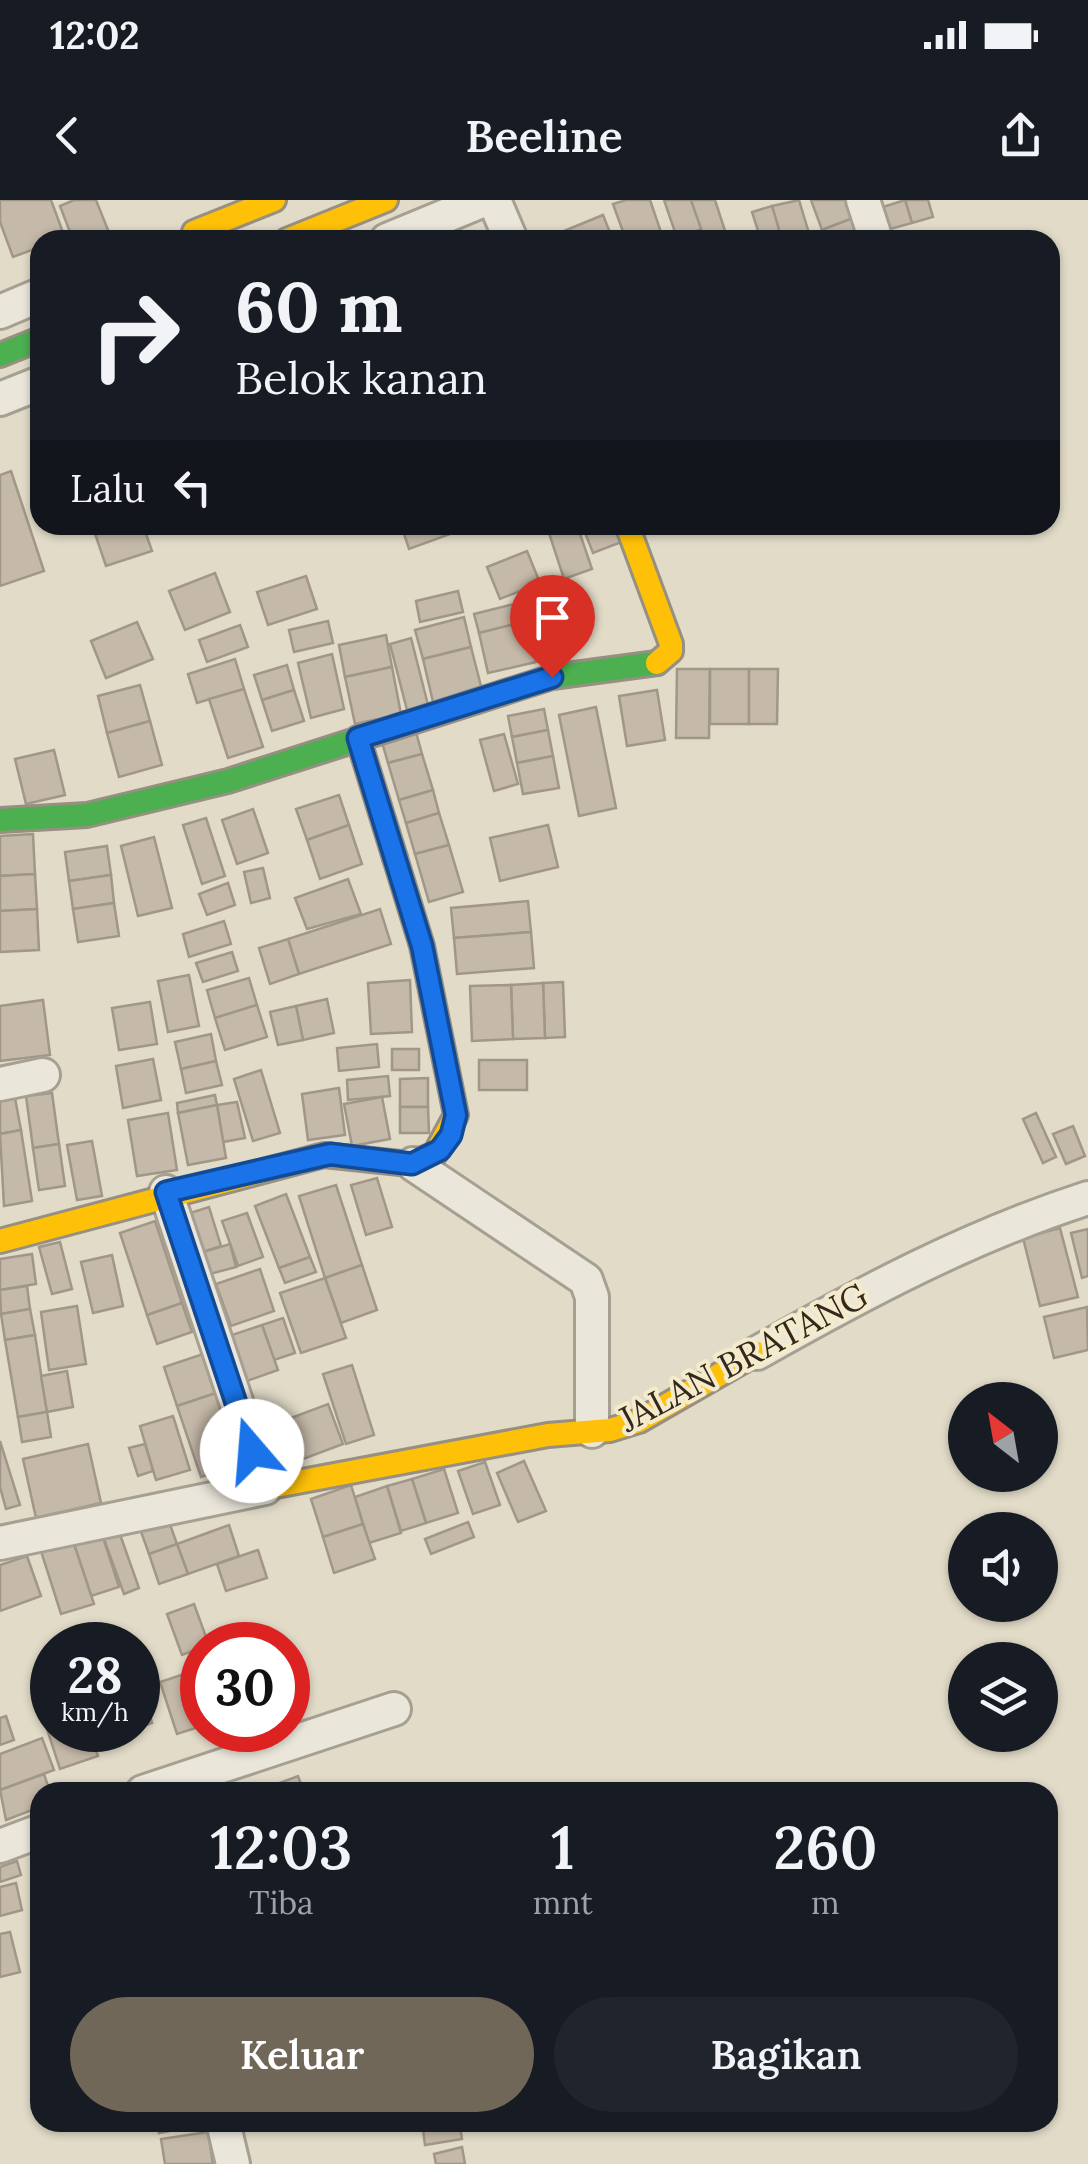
<!DOCTYPE html>
<html lang="id">
<head>
<meta charset="utf-8">
<style>
	body { margin:0; font-family:Lora,serif; background:#20242c; color:#f1f3f6; height:100vh; display:flex; flex-direction:column; font-size:38px; white-space:nowrap }
	* { box-sizing:border-box; margin:0 }
	p { font-size:32px; color:#9ea1a6 }
	.icon { flex:none; width:55px; height:55px; fill:none; stroke:currentColor; stroke-width:2; stroke-linecap:round; stroke-linejoin:round }
	.map { position:relative; flex:1; overflow:hidden }
	.side { position:absolute; left:30px; top:1582px; width:1028px; height:350px; display:flex; flex-direction:column; background:#171b24; border-radius:30px; box-shadow:0 2px 8px #0004 }
	.side>* { flex:none }
	.hud { position:absolute; left:30px; top:30px; width:1030px; height:305px; border-radius:30px; box-shadow:0 2px 8px #0004; background:#171b24; color:#f1f3f6; overflow:hidden }
	.needle { width:65px; rotate:329deg }
	.tools { position:absolute; left:948px; top:1182px; display:grid; gap:20px }
	.tools a { display:grid; place-items:center; width:110px; height:110px; border-radius:50%; background:#171b24; box-shadow:0 2px 8px #0004; font-size:50px }
	.speed { position:absolute; left:30px; top:1422px; display:flex; gap:20px; font-size:50px; font-weight:700; text-align:center }
	.speed>* { display:grid; place-content:center; width:130px; height:130px; border-radius:50%; background:#171b24; box-shadow:0 2px 8px #0004; line-height:1 }
	.speed small { font-size:25px; font-weight:400 }
	.speed .limit { border:15px solid #d22; background:#fff; color:#111 }
	.pin { position:absolute; display:grid; place-items:center; width:85px; height:85px; color:#fff; margin:-102px -42px; border-radius:50% 50% 50% 0; rotate:-45deg; box-shadow:0 0 10px #0007 }
	.pin .icon { rotate:45deg }
	.me { position:absolute; width:110px; margin:-55px; rotate:342deg; stroke-linejoin:round; filter:drop-shadow(0 0 8px #0008) }
	.turn { display:flex; align-items:center; gap:35px; height:210px; padding:0 40px; font-size:45px }
	.turn .icon { width:130px; height:130px; stroke-width:2.5 }
	.turn b { display:block; font-size:70px; line-height:85px }
	.then { display:flex; align-items:center; height:95px; padding:0 40px; background:#0003; gap:20px; font-size:38px }
	.eta { display:flex; justify-content:space-evenly; align-items:center; height:170px; text-align:center }
	.eta b { font-size:60px; font-weight:600; line-height:70px }
	.cta { display:flex; gap:20px; margin-top:auto; padding:20px 40px }
	.cta a { flex:1; height:115px; border-radius:60px; background:#706758; color:#fff; font-size:40px; font-weight:600; line-height:115px; text-align:center }
	.cta a+a { background:#20242c; color:#f1f3f6 }
	.status { display:flex; justify-content:space-between; align-items:center; height:70px; padding:0 50px; background:#171b24; direction:ltr }
	.status svg { height:28px; fill:currentColor }
	header { display:flex; justify-content:space-between; align-items:center; height:130px; padding:0 40px; background:#171b24; font-size:45px; font-weight:600 }
	.map>svg:first-child { display:block }
	.building { fill:#c5b9a9; stroke:#a19788; stroke-width:2.5 }
	.lines { fill:none; stroke-linecap:round; stroke-linejoin:round }
	.street-casing { stroke:#a6a092; stroke-width:38 }
	.fast-casing { stroke:#968f82; stroke-width:28 }
	.slow-casing { stroke:#968f82; stroke-width:28 }
	.street { stroke:#eae6da; stroke-width:32 }
	.fast { stroke:#4caf50; stroke-width:22 }
	.slow { stroke:#ffc107; stroke-width:22 }
	.route-casing { stroke:#114b97; stroke-width:25 }
	.route { stroke:#1a73e8; stroke-width:18 }
	.labels { text-anchor:middle; dominant-baseline:central; stroke-width:8; stroke-linejoin:round; paint-order:stroke }
	.street-label { font-size:35px; fill:#33281b; stroke:#f4ebcd }
</style>
</head>
<body>
<div class="status"><b>12:02</b><svg viewBox="0 0 49 12"><path d="M0 12V9h3v3zM5 12V6h3v6zM10 12V3h3v9zM15 12V0h3v12zM26 1h20v11H26zM47 4h2v5h-2z"/></svg></div>
<header><svg class="icon" aria-label="back" viewBox="0 0 24 24"><path d="M15 5l-7 7 7 7"/></svg>Beeline<svg class="icon" aria-label="share" viewBox="0 0 24 24"><path d="M12 15V3M7 8l5-5 5 5M5 13v7h14v-7"/></svg></header>
<div class="map">
<svg width="1088" height="1964" viewBox="0 0 1088 1964">
	<rect width="100%" height="100%" fill="#e2dbc8"/>
	<g class="building">
		<path d="M0,0h51l14,38 -25,2v7l-27,10 -13,-35z"/>
		<path d="M74,0h22l16,40h-39l-13,-34z"/>
		<path d="M626,0h24l13,38 -37,2 -13,-36z"/>
		<path d="M664,0h27l11,29 -25,9z"/>
		<path d="M691,0h24l11,34 -21,6z"/>
		<path d="M799,0l12,40h-29l-10,-34z"/>
		<path d="M811,0h45l5,15 -39,15z"/>
		<path d="M905,0h23l5,17 -21,6z"/>
		<path d="M905,0l7,23 -36,10 -6,-22z"/>
		<path d="M772,6l10,34h-21l-9,-28z"/>
		<path d="M603,15l10,25h-45l-4,-9z"/>
		<path d="M861,15l5,25h-40l-4,-10z"/>
		<path d="M11,271l33,100 -44,15v-111z"/>
		<path d="M92,325h51l9,26 -46,15z"/>
		<path d="M401,325h58l2,5 -52,19z"/>
		<path d="M577,325l15,44 -28,10 -15,-46z"/>
		<path d="M582,325h36l6,16 -31,12z"/>
		<path d="M527,351l13,32 -40,16 -13,-32z"/>
		<path d="M215,373l15,39 -45,18 -16,-39z"/>
		<path d="M306,376l11,33 -49,16 -11,-33z"/>
		<path d="M458,391l5,21 -43,10 -4,-21z"/>
		<path d="M522,402l5,19 -48,12 -5,-19z"/>
		<path d="M464,417l7,30 -48,12 -8,-29z"/>
		<path d="M328,421l5,22 -39,9 -5,-22z"/>
		<path d="M527,421l9,41 -48,11 -9,-40z"/>
		<path d="M137,422l16,37 -47,19 -15,-37z"/>
		<path d="M240,425l8,22 -41,15 -8,-22z"/>
		<path d="M386,435l6,32 -47,10 -6,-32z"/>
		<path d="M411,438l17,67 -21,5 -17,-66z"/>
		<path d="M471,447l11,43 -49,12 -10,-43z"/>
		<path d="M332,454l12,55 -33,9 -13,-55z"/>
		<path d="M235,459l9,30 -47,14 -9,-29z"/>
		<path d="M287,465l7,25 -32,10 -8,-25z"/>
		<path d="M392,467l9,47 -46,10 -10,-47z"/>
		<path d="M677,469h33l-1,69h-33z"/>
		<rect x="710" y="469" width="39" height="55"/>
		<path d="M749,469h29l-1,55h-28z"/>
		<path d="M140,485l10,36 -43,12 -9,-37z"/>
		<path d="M244,489l19,58 -35,11 -19,-59z"/>
		<path d="M294,490l10,31 -32,10 -10,-31z"/>
		<path d="M657,490l8,50 -38,6 -8,-50z"/>
		<path d="M596,507l20,101 -37,8 -20,-101z"/>
		<path d="M544,509l4,21 -36,7 -4,-21z"/>
		<path d="M150,521l12,44 -43,12 -12,-44z"/>
		<path d="M548,530l5,26 -36,7 -5,-26z"/>
		<path d="M416,532l6,22 -34,9 -6,-21z"/>
		<path d="M504,534l14,50 -24,7 -14,-51z"/>
		<path d="M54,550l11,45 -39,9 -11,-45z"/>
		<path d="M422,554l11,36 -34,10 -11,-37z"/>
		<path d="M553,556l6,32 -36,6 -6,-31z"/>
		<path d="M433,590l6,23 -33,10 -7,-23z"/>
		<path d="M339,595l10,30 -42,15 -11,-31z"/>
		<path d="M253,609l15,44 -31,11 -15,-44z"/>
		<path d="M439,613l10,32 -34,9 -9,-31z"/>
		<path d="M206,618l19,58 -23,8 -19,-59z"/>
		<path d="M349,625l13,39 -42,15 -13,-39z"/>
		<path d="M548,625l10,42 -58,14 -10,-43z"/>
		<path d="M33,634l2,40 -35,2v-40z"/>
		<path d="M154,637l18,71 -34,8 -17,-70z"/>
		<path d="M449,645l14,47 -34,10 -14,-48z"/>
		<path d="M107,646l4,29 -42,6 -4,-29z"/>
		<path d="M263,668l7,30 -19,5 -7,-31z"/>
		<path d="M35,674l2,35 -37,2v-35z"/>
		<path d="M111,675l3,28 -41,6 -4,-28z"/>
		<path d="M348,679l13,35 -54,15 -12,-31z"/>
		<path d="M228,683l7,22 -28,10 -8,-21z"/>
		<path d="M528,701l3,31 -77,6 -3,-30z"/>
		<path d="M114,703l5,33 -41,6 -5,-33z"/>
		<path d="M37,709l2,41 -39,2v-41z"/>
		<path d="M380,709l11,35 -92,30 -11,-35z"/>
		<path d="M224,721l7,23 -42,13 -6,-23z"/>
		<path d="M531,732l3,36 -77,6 -3,-36z"/>
		<path d="M288,739l11,35 -29,10 -11,-36z"/>
		<path d="M232,752l6,19 -35,11 -7,-19z"/>
		<path d="M189,775l10,51 -31,6 -10,-51z"/>
		<path d="M249,778l8,27 -42,13 -8,-28z"/>
		<path d="M410,780l2,52 -41,2 -3,-51z"/>
		<path d="M563,782l2,55 -20,1 -2,-55z"/>
		<path d="M543,783l2,55 -32,1 -2,-54z"/>
		<path d="M511,785l2,54 -41,2 -2,-55z"/>
		<path d="M327,799l7,34 -31,7 -7,-34z"/>
		<path d="M43,800l7,55 -50,6v-55z"/>
		<path d="M150,802l7,42 -38,6 -7,-42z"/>
		<path d="M257,805l10,32 -42,13 -10,-32z"/>
		<path d="M296,806l7,34 -25,5 -8,-33z"/>
		<path d="M211,834l5,27 -35,8 -6,-27z"/>
		<path d="M377,844l2,23 -40,4 -2,-23z"/>
		<rect x="392" y="849" width="27" height="21"/>
		<path d="M153,859l8,41 -38,8 -7,-42z"/>
		<rect x="479" y="860" width="48" height="30"/>
		<path d="M216,861l6,24 -36,8 -5,-24z"/>
		<path d="M261,870l19,63 -27,8 -19,-62z"/>
		<path d="M388,876l2,20 -42,4 -1,-20z"/>
		<path d="M428,878v29h-28v-28z"/>
		<path d="M339,888l6,47 -37,5 -6,-46z"/>
		<path d="M52,893l7,51 -26,4 -7,-52z"/>
		<path d="M215,895l2,10 -39,8 -1,-10z"/>
		<path d="M382,897l8,42 -38,7 -8,-42z"/>
		<path d="M15,898l6,32 -21,4v-33z"/>
		<path d="M237,902l8,36 -22,4 -6,-37z"/>
		<path d="M217,905l9,53 -38,7 -10,-52z"/>
		<path d="M400,907h28l1,26h-29z"/>
		<path d="M168,913l9,57 -40,6 -9,-56z"/>
		<path d="M1036,913l20,44 -13,6 -20,-44z"/>
		<path d="M1073,926l12,30 -19,8 -13,-30z"/>
		<path d="M21,930l11,71 -28,5 -4,-72z"/>
		<path d="M92,941l10,55 -25,4 -10,-55z"/>
		<path d="M59,944l6,42 -26,4 -6,-42z"/>
		<path d="M377,978l15,49 -26,8 -15,-50z"/>
		<path d="M336,985l26,80 -37,13 -26,-82z"/>
		<path d="M286,994l24,63 -31,11 -24,-62z"/>
		<path d="M209,1007l12,39 -21,7 -13,-39z"/>
		<path d="M247,1013l16,44 -25,9 -16,-45z"/>
		<path d="M155,1021l27,82 -35,12 -27,-82z"/>
		<path d="M1060,1028l18,69 -38,9 -17,-68z"/>
		<path d="M1088,1029v47l-6,2 -11,-45z"/>
		<path d="M60,1042l12,47 -20,5 -13,-47z"/>
		<path d="M230,1044l6,23 -30,8 -6,-22z"/>
		<path d="M32,1054l4,30 -36,6v-31z"/>
		<path d="M112,1055l11,51 -30,7 -12,-51z"/>
		<path d="M310,1057l6,15 -31,11 -6,-15z"/>
		<path d="M362,1065l15,45 -36,13 -16,-45z"/>
		<path d="M260,1069l14,42 -43,15 -15,-42z"/>
		<path d="M325,1078l21,60 -45,15 -21,-60z"/>
		<path d="M27,1086l3,23 -29,5 -1,-24z"/>
		<path d="M182,1103l10,29 -35,12 -10,-29z"/>
		<path d="M77,1106l9,58 -37,6 -8,-58z"/>
		<path d="M1087,1107l1,43 -34,8 -10,-41z"/>
		<path d="M30,1109l5,26 -30,5 -4,-26z"/>
		<path d="M283,1118l12,35 -21,7 -12,-35z"/>
		<path d="M262,1125l16,45 -34,12 -15,-46z"/>
		<path d="M35,1135l12,77 -29,5 -13,-77z"/>
		<path d="M206,1153l13,39 -42,14 -13,-39z"/>
		<path d="M352,1165l22,70 -28,9 -23,-70z"/>
		<path d="M67,1171l6,36 -26,5 -6,-36z"/>
		<path d="M219,1192l24,71 -42,14 -24,-71z"/>
		<path d="M328,1204l15,40 -45,17 -15,-40z"/>
		<path d="M47,1212l4,25 -29,5 -4,-25z"/>
		<path d="M173,1216l17,54 -34,10 -16,-54z"/>
		<path d="M0,1241l20,64 -14,4 -6,-22z"/>
		<path d="M88,1244l13,59 -65,15 -13,-59z"/>
		<path d="M145,1244l8,27 -15,5 -9,-28z"/>
		<path d="M524,1261l22,50 -28,11 -21,-49z"/>
		<path d="M485,1262l15,43 -27,9 -15,-43z"/>
		<path d="M444,1269l14,44 -32,10 -14,-44z"/>
		<path d="M412,1279l14,44 -25,8 -14,-45z"/>
		<path d="M351,1285l12,39 -40,13 -12,-38z"/>
		<path d="M387,1286l14,47 -32,10 -14,-46z"/>
		<path d="M167,1316l10,28 -28,10 -10,-28z"/>
		<path d="M468,1322l6,15 -43,17 -6,-15z"/>
		<path d="M363,1324l12,35 -41,14 -11,-36z"/>
		<path d="M229,1325l10,31 -51,18 -11,-30z"/>
		<path d="M117,1326l22,62 -15,6 -23,-63z"/>
		<path d="M101,1331l18,56 -28,9 -18,-55z"/>
		<path d="M73,1341l21,63 -33,10 -20,-63z"/>
		<path d="M177,1344l11,30 -29,10 -10,-30z"/>
		<path d="M258,1350l9,28 -41,13 -9,-27z"/>
		<path d="M27,1356l14,40 -41,15v-46z"/>
		<path d="M194,1404l15,41 -27,10 -15,-41z"/>
		<path d="M124,1431l4,14h-44l-1,-1z"/>
		<path d="M187,1473l15,53 -25,8 -17,-52z"/>
		<path d="M138,1475l14,48 -14,5z"/>
		<path d="M6,1516l8,24 -14,5v-27z"/>
		<path d="M52,1520v10h37l9,26 -38,13 -15,-46z"/>
		<path d="M42,1538l12,32 -54,20v-36z"/>
		<path d="M44,1574l6,18h-10v15l-34,13 -6,-30z"/>
		<path d="M298,1576l6,16h-48z"/>
		<path d="M17,1661l4,14 -21,7v-15z"/>
		<path d="M16,1683l6,27 -22,6v-29z"/>
		<path d="M10,1732l10,40 -20,5v-43z"/>
		<path d="M158,1922h43v3l-42,8z"/>
		<path d="M422,1922h37l3,17 -37,6z"/>
		<path d="M208,1932l5,32h-48l-4,-25z"/>
		<path d="M462,1947l3,17h-29l-2,-10z"/>
	</g>
	<g class="lines">
		<defs>
			<g id="street">
				<path d="M494,0l17,40"/>
				<path d="M863,0l13,40"/>
				<path d="M387,40l97,-40"/>
				<path d="M0,112l40,-17"/>
				<path d="M0,199l40,-16"/>
				<path d="M0,884l43,-9"/>
				<path d="M413,964l173,116 6,17v134"/>
				<path d="M757,1153c108,-61 213,-117 331,-155"/>
				<path d="M0,1343l265,-55 -99,-296"/>
				<path d="M143,1592l251,-83"/>
				<path d="M0,1646l40,-15"/>
				<path d="M223,1922l10,42"/>
			</g>
			<g id="fast">
				<path d="M0,155l40,-16"/>
				<path d="M358,538l37,120"/>
				<path d="M0,620l87,-5 141,-34 324,-104 105,-14"/>
			</g>
			<g id="slow">
				<path d="M194,32l80,-32"/>
				<path d="M287,40l99,-40"/>
				<path d="M627,325l44,119v7l-14,12"/>
				<path d="M0,1041l324,-86 86,9 25,-10 21,-39 -34,-169 -27,-88"/>
				<path d="M265,1288l283,-53 62,-5 29,-9 118,-68"/>
			</g>
		</defs>
		<use href="#street" class="street-casing"/>
		<use href="#fast" class="fast-casing"/>
		<use href="#slow" class="slow-casing"/>
		<use href="#street" class="street"/>
		<use href="#fast" class="fast"/>
		<use href="#slow" class="slow"/>
	</g>
	<g class="lines">
		<defs>
			<path id="route" d="M252,1251l-86,-259 164,-38 82,10 28,-14 11,-15 5,-20 -34,-169 -64,-208 194,-61"/>
		</defs>
		<use href="#route" class="route-casing"/>
		<use href="#route" class="route"/>
	</g>
	<g class="labels">
		<g class="street-label">
			<text transform="translate(743 1157) rotate(-28)">JALAN BRATANG</text>
		</g>
	</g>
</svg>
<div class="tools">
<a><svg class="needle" viewBox="-14 -14 28 28"><path d="M0-13l5 13h-10z" fill="#e53935"/><path d="M0 13l5-13h-10z" fill="#9ea1a6"/></svg></a>
<a><svg class="icon" aria-label="sound" viewBox="0 0 24 24"><path d="M4 9h4l5-4v14l-5-4H4zM17 9q2 3 0 6"/></svg></a>
<a><svg class="icon" aria-label="layers" viewBox="0 0 24 24"><path d="M12 4l9 5-9 5-9-5zM3 14l9 5 9-5"/></svg></a>
</div>
<div class="speed"><div>28<small>km/h</small></div><div class="limit">30</div></div>
<div class="pin" style="left:552px;top:477px;background:#d93025"><svg class="icon" aria-label="arrive" viewBox="0 0 24 24"><path d="M6 21V4h12l-3 4 3 4H6"/></svg></div>
<svg class="me" style="left:252px;top:1251px" viewBox="-20 -20 40 40"><circle r="19" fill="#fff"/><path d="M0-13L10 11 0 6-10 11z" fill="#1a73e8"/></svg>
<div class="hud">
<div class="turn"><svg class="icon" aria-label="right" viewBox="0 0 24 24"><path d="M7 20v-9h11M14 6l5 5-5 5"/></svg><div><b>60 m</b>Belok kanan</div></div>
<div class="then">Lalu<svg class="icon" aria-label="left" viewBox="0 0 24 24"><path d="M17 20v-9H6M10 6l-5 5 5 5"/></svg></div>
</div>
<section class="side">
<div class="eta">
<div><b>12:03</b><p>Tiba</p></div>
<div><b>1</b><p>mnt</p></div>
<div><b>260</b><p>m</p></div>
</div>
<div class="cta"><a>Keluar</a><a>Bagikan</a></div>
</section>
</div>
</body>
</html>
